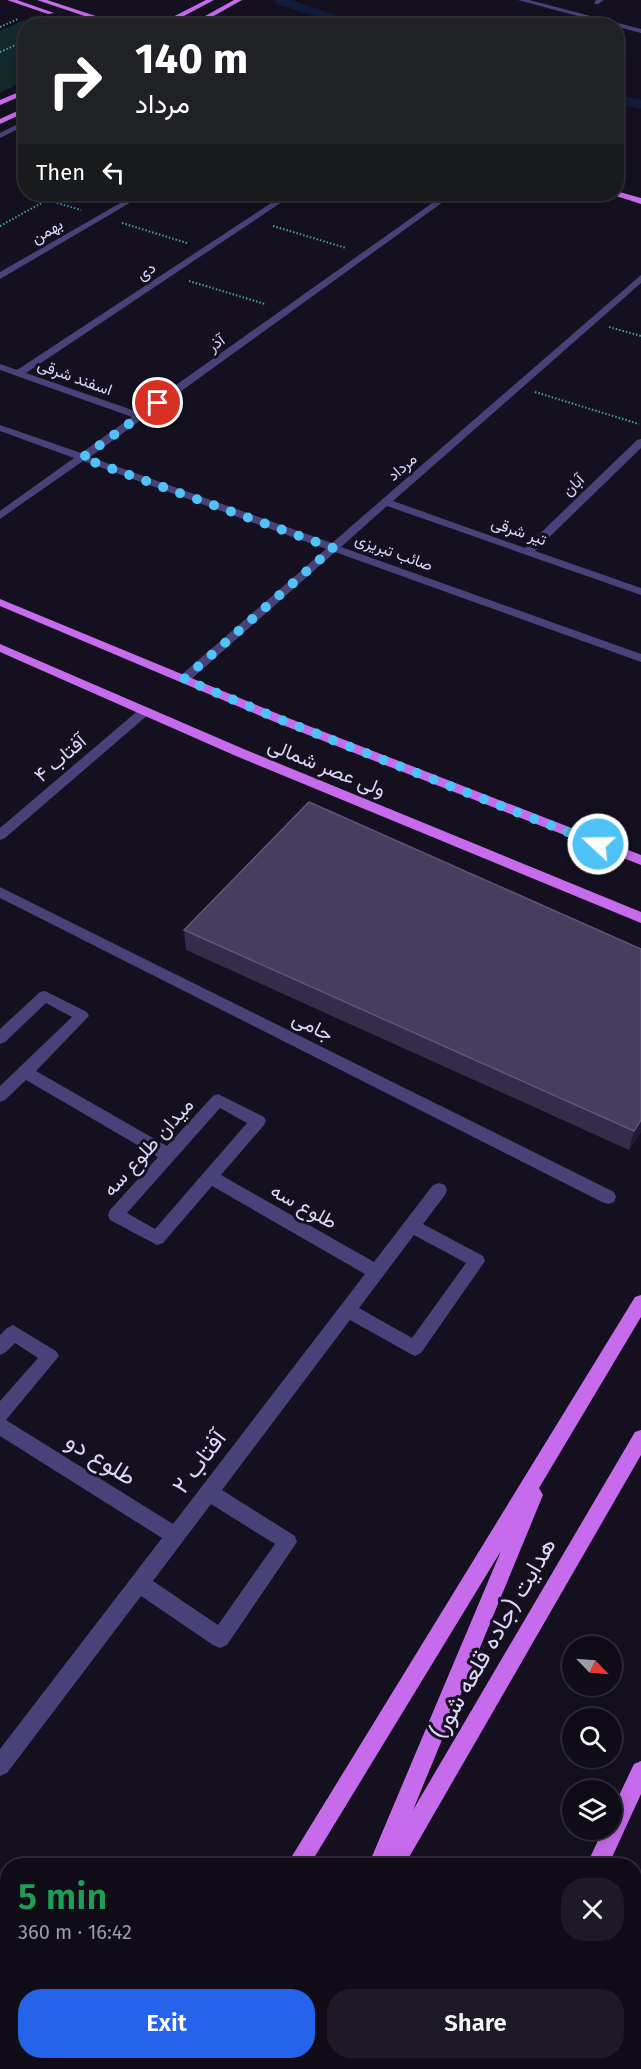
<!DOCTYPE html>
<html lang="en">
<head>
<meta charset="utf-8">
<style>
	body { margin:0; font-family:"Fira Sans",Vazirmatn,sans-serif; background:#1d1a25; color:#f1f3f6; height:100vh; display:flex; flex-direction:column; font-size:22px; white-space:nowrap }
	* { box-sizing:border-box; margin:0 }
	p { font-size:20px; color:#9b9ba2 }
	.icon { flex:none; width:33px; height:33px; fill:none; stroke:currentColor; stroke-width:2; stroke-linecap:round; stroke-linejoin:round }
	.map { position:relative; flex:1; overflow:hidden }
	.panel { position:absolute; left:0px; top:1858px; width:642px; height:212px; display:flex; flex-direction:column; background:#0f0c18; border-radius:24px 24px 0 0; box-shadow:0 3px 15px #0003,0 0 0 2px #2f2c37 }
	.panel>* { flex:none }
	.guide { position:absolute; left:18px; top:18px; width:606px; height:183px; border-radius:24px; box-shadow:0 3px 15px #0003,0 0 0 2px #2f2c37; background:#202124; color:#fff; overflow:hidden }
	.needle { width:39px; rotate:115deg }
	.fabs { position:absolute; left:562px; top:1636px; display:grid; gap:12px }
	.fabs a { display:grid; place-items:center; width:60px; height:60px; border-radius:50%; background:#0f0c18; box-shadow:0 3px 15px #0003,0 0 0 2px #2f2c37; font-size:30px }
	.pin { position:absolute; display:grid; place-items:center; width:51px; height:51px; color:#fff; margin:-26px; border:3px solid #fff; border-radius:50%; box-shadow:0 2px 6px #0007 }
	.me { position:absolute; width:66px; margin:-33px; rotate:291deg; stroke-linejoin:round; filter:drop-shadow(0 0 4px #0008) }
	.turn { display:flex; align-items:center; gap:21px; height:126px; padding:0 18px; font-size:27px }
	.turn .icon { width:78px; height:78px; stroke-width:2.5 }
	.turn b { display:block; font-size:42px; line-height:51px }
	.then { display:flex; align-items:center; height:57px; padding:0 18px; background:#0003; gap:12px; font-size:22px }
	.round { display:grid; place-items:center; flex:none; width:63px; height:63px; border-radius:24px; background:#1d1a25 }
	.headline { display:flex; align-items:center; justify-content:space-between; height:102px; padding:0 18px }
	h1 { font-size:36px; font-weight:600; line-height:45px; color:#1e9e55 }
	.cta { display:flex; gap:12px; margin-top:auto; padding:12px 18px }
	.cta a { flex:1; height:69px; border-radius:24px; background:#2563eb; color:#fff; font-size:24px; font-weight:600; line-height:69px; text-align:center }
	.cta a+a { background:#1d1a25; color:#f1f3f6 }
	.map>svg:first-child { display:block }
	.green { fill:#14292a }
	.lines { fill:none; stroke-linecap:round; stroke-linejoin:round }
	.canal { fill:#101c3a; fill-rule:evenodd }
	.path { stroke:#3ea2a4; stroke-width:2; stroke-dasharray:1.5 2; stroke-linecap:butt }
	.minor { fill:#484279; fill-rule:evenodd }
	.major { fill:#c66beb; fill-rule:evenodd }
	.wall { fill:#352c4c }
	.shaded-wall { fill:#201933 }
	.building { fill:#473e5f; stroke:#5e5677; stroke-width:1.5 }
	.route { stroke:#4fc3f7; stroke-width:10; stroke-dasharray:0 18 }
	.labels { text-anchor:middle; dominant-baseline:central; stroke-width:6; stroke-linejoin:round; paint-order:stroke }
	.far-street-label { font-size:16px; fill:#ddd6f9; stroke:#141020 }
	.street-label { font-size:20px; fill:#ddd6f9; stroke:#141020 }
	.near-street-label { font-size:24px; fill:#ddd6f9; stroke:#141020 }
</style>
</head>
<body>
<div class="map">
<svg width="641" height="2069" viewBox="0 0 641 2069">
	<rect width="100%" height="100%" fill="#141020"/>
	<path class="green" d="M36,15l29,10 -39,1 -1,54 -25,13v-62z"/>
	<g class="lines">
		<g class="canal">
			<path d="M275,0h17l76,26h-22l-70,-22z"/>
			<path d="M616,94l25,6v9l-25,-6z"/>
		</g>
		<g class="path">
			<path d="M0,27l18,-8"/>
			<path d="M0,52l25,-11"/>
			<path d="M47,200l34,10"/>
			<path d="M122,223l65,20"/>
			<path d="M0,226l58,-32"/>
			<path d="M273,226l73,22"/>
			<path d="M189,281l76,23"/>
			<path d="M609,327l32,9"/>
			<path d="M535,392l104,32"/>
		</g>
		<g class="minor">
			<path d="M518,0h11l112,29v4z"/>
			<path d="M596,0h8l-6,4h-4z"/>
			<path d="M26,120v5l-26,13v-5z"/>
			<path d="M136,194h9l-145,85v-7z"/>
			<path d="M285,194h9l-268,179 112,39 307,-218h9l-364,263 242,86 309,-268v8l-248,218 132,47 112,-108 4,-1v9l-106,103 106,37v7l-254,-89 -46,41 300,107v8l-306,-110 -147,130 -4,1 -6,-4 2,-3 146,-127 -243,-88 -83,58v-8l74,-53 -74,-27v-6l81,28 51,-36 -132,-47v-6l17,6z"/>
			<path d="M145,707l4,1 2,3 -2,3 -144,124 -5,2v-12l141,-120z"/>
			<path d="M0,887l614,305 2,5 -2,5 -6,2 -6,-2 -602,-304z"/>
			<path d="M45,991l42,21 2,4 -53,55 131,75 46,-50 5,-2 46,23 2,4 -2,4 -43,50 153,87 59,-77 6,-2 6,2 2,5 -2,5 -22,29 60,32 2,5 -64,92 -6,3 -6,-3 -59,-33 -128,170 73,46 2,6 -70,103 -7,3 -7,-3 -72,-49 -134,177 -7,3v-27l162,-211 -162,-102v-35l38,-43 -23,-15 -9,9 -6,3v-20l7,-7 6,-3 43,26 3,5 -53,64 167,104 192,-250 -153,-88 -49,57 -6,2 -47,-25 -2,-5 2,-5 48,-53 -132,-77 -21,20 -5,2v-16l72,-69 -26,-14 -41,39 -5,2v-15l40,-37zM220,1108l27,15 -92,106 -28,-16zM414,1235l52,28 -54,75 -53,-30zM211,1504l64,40 -57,81 -65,-44z"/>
		</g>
		<g class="major">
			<path d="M7,0h10l37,13 -6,1z"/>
			<path d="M37,0h10l79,26h-12z"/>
			<path d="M206,0h8l-49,26h-10z"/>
			<path d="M234,0h8l-46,26h-9z"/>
			<path d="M26,89v5l-26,11v-5z"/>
			<path d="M26,107v5l-26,12v-5z"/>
			<path d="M616,191l25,7v6l-28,-9 3,-1z"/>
			<path d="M0,599l283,117 358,139v10l-366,-143 -275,-116z"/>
			<path d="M0,644l246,106 395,162v11l-405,-167 -236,-104z"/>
			<path d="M641,1295v22l-102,171 4,7 -130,315 222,-378 6,-2v25l-237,411h-36l133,-315 -192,315h-23l349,-569z"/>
			<path d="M641,1761v33l-33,72h-22l17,-36h9v-20l22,-46z"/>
			<path d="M163,2062h24l-2,7h-25z"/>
			<path d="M267,2062h23l-2,7h-24z"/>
			<path d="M492,2062h23l-2,7h-24z"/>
		</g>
	</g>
	<path class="wall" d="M184,930l457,202 -12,18 -443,-200z"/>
	<path class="shaded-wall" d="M641,1120v12l-12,18 5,-19z"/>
	<path class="building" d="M309,802l332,147v171l-7,11 -450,-201z"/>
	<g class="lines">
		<path class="route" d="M158,403l-76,55 251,90 -149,131 95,40 319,125"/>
	</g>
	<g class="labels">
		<g class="far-street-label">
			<text transform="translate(47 231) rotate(-30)">بهمن</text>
			<text transform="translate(146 271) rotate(-33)">دی</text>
			<text transform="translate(216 343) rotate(-36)">آذر</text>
			<text transform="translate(75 377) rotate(20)">اسفند شرقی</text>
			<text transform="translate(402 467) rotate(-41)">مرداد</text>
			<text transform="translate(573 485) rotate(-44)">آبان</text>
			<text transform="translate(519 531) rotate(19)">تیر شرقی</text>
			<text transform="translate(394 552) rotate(20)">صائب تبریزی</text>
		</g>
		<g class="street-label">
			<text transform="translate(60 758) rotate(-41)">آفتاب ۴</text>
			<text transform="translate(327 767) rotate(22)">ولی عصر شمالی</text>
			<text transform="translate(313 1026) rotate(27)">جامی</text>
			<text transform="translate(148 1147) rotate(-48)">میدان طلوع سه</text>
			<text transform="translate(304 1206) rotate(29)">طلوع سه</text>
		</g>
		<g class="near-street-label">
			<text transform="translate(101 1459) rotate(32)">طلوع دو</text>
			<text transform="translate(199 1462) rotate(-53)">آفتاب ۲</text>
			<text transform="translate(493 1638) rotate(-60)">هدایت (جاده قلعه شور)</text>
		</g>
	</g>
</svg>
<div class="fabs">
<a><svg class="needle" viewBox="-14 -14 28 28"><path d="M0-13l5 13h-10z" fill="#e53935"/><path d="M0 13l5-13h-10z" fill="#9b9ba2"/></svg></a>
<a><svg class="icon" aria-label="search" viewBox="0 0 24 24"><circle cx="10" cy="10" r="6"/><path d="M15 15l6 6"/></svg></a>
<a><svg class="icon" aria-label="layers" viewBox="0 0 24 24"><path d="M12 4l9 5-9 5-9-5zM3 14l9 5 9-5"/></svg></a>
</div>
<div class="pin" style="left:158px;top:403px;background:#d93025"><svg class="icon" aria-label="arrive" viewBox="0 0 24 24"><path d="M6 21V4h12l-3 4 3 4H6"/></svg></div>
<svg class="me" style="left:598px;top:844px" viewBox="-20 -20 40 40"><circle r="17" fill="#4fc3f7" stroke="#fff" stroke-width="3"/><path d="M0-11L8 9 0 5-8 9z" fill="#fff"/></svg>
<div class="guide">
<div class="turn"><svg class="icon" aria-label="right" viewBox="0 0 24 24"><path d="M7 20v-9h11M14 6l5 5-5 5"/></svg><div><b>140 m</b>مرداد</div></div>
<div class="then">Then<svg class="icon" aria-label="left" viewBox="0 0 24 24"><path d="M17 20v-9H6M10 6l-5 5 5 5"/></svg></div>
</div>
<section class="panel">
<div class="headline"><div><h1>5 min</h1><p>360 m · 16:42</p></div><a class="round"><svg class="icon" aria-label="close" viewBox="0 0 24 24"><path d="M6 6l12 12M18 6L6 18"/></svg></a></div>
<div class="cta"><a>Exit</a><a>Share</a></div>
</section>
</div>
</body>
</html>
